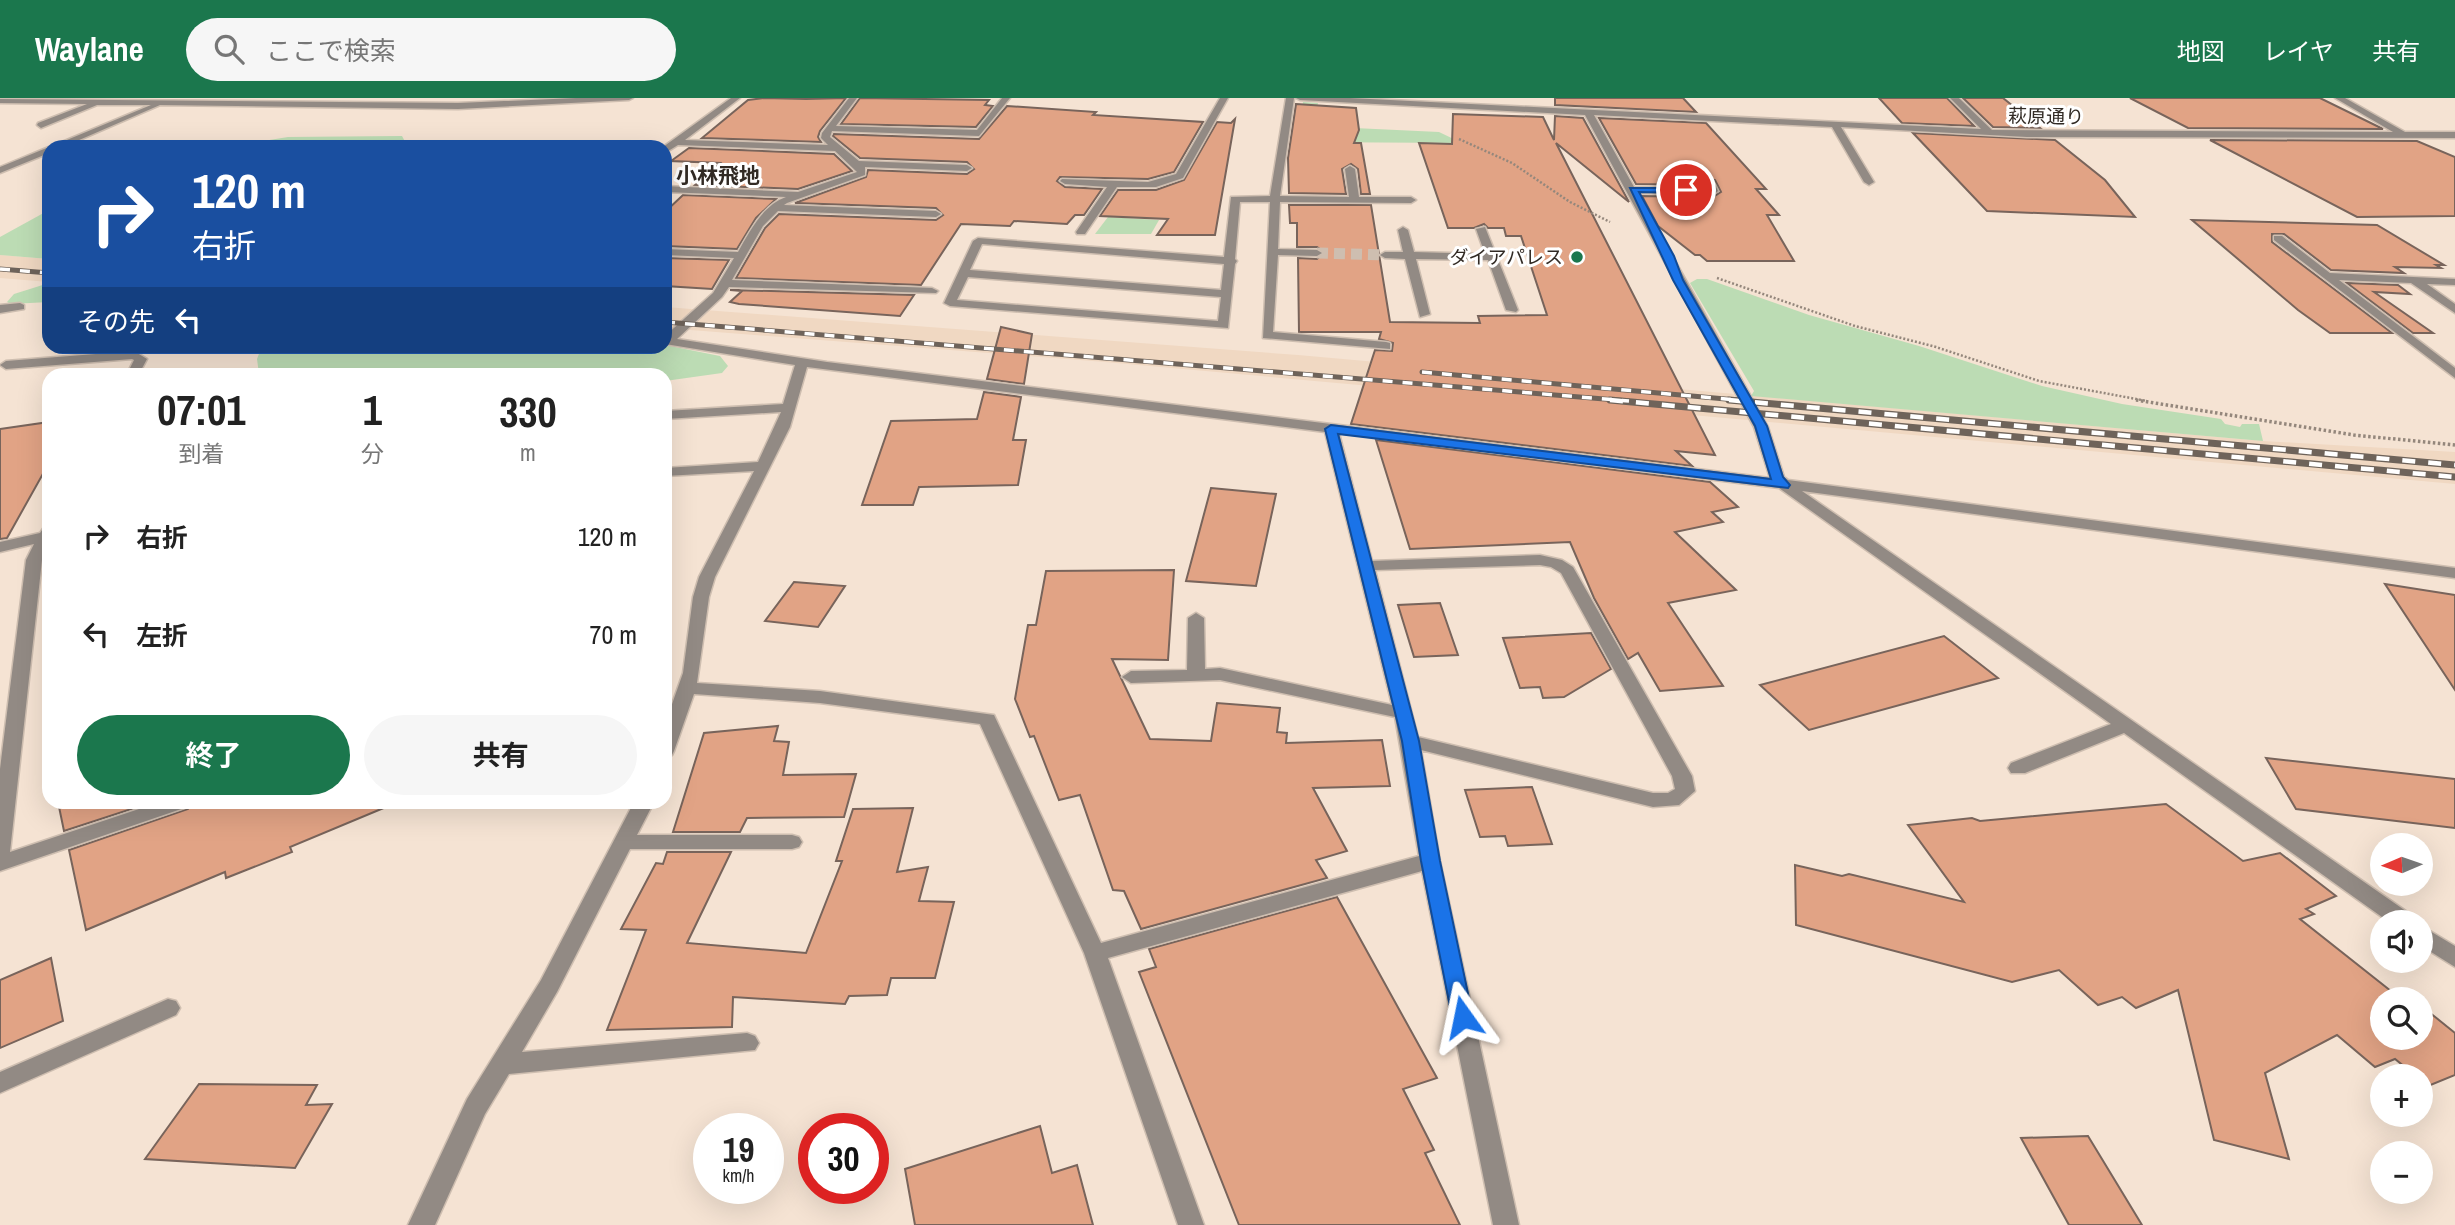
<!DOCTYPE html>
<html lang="ja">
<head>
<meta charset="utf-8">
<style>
	body { margin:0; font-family:"Archivo Narrow","Noto Sans JP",sans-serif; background:#f6f6f6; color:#222; height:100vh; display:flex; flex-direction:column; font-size:26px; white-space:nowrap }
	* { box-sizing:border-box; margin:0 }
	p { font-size:23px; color:#767676 }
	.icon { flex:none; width:38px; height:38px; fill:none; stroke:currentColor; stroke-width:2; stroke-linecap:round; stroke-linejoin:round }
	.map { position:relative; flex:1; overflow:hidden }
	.details { position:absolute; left:42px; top:270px; width:630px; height:441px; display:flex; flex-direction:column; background:#fff; border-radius:21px; box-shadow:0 7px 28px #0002 }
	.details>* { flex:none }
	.banner { position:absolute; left:42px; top:42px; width:630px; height:214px; border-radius:21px; box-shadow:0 7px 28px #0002; background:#1a4fa0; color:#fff; overflow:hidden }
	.needle { width:46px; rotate:268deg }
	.tools { position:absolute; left:2370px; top:735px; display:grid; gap:14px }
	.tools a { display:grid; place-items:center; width:63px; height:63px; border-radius:50%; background:#fff; box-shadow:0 7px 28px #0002; font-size:35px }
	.speed { position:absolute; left:693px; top:1015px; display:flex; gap:14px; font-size:35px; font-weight:700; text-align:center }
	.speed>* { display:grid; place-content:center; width:91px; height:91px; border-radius:50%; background:#fff; box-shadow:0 7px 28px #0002; line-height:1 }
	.speed small { font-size:18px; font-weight:400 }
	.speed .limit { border:10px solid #d22; background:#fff; color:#111 }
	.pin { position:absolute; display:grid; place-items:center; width:60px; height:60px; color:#fff; margin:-30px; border:4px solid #fff; border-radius:50%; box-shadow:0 2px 7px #0007 }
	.me { position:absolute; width:77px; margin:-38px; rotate:348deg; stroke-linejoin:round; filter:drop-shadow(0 0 5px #0008) }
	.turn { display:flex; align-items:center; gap:24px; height:147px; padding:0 35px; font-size:32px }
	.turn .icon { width:91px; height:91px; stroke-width:2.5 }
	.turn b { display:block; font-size:49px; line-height:60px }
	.then { display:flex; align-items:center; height:66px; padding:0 35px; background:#0003; gap:14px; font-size:26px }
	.eta { display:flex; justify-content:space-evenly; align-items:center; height:119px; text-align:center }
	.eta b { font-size:42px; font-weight:700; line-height:49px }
	.button { display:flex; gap:14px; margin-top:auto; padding:14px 35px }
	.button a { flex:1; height:80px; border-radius:42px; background:#1b774d; color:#fff; font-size:28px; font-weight:700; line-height:80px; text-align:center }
	.button a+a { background:#f6f6f6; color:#222 }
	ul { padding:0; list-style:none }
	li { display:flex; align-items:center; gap:21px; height:98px; padding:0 35px }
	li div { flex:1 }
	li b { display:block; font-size:26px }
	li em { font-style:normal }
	header { display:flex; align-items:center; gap:42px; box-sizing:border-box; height:98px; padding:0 35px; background:#1b774d; color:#fff }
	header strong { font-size:33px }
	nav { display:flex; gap:38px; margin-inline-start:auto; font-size:24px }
	.search { width:490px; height:63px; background:#f6f6f6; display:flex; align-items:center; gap:18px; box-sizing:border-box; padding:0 24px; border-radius:38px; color:#767676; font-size:26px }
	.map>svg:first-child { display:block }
	.built { fill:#f0d8c2 }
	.green { fill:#bcdcb4 }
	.building { fill:#e1a385; stroke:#78645b; stroke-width:2 }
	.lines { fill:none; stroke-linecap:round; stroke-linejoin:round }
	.minor-tunnel { stroke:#cebeb0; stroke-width:11; stroke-dasharray:11 6; stroke-linecap:butt }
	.minor-casing { stroke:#cebeb0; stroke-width:3 }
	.path-far1 { stroke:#94877c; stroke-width:2.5; stroke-dasharray:2 2; stroke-linecap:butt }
	.path { stroke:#94877c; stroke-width:3.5; stroke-dasharray:2.5 2.5; stroke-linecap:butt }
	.minor { fill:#928a84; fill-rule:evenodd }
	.rail-far1-casing { stroke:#6e635a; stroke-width:5 }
	.rail-casing { stroke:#6e635a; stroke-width:7 }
	.rail-far1 { stroke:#fff; stroke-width:3.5; stroke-dasharray:10; stroke-linecap:butt }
	.rail { stroke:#fff; stroke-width:4.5; stroke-dasharray:13; stroke-linecap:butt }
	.route { fill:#1a73e8; stroke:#114b97; stroke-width:2 }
	.poi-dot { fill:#1b774d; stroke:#fff; stroke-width:2.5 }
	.labels { text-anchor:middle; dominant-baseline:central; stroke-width:6; stroke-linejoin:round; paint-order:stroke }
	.far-street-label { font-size:19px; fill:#312a24; stroke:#fff }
	.far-poi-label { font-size:19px; fill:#312a24; stroke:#fff; text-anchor:end }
	.far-quarter-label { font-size:21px; font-weight:bold; fill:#312a24; stroke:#fff }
</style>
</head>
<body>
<header>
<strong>Waylane</strong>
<div class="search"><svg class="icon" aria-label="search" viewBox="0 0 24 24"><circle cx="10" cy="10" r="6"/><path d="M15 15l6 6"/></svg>ここで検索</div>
<nav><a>地図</a><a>レイヤ</a><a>共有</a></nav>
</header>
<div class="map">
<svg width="2455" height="1127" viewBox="0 0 2455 1127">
	<rect width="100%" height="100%" fill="#f5e3d3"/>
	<g class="built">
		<path d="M0,157l49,4v23l-49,-4z"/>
		<path d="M665,209l633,48 965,86 192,11v32l-1350,-122 -440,-34z"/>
	</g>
	<g class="green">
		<path d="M1303,4l15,1 -6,23 127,6 23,11 -165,-1z"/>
		<path d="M402,38l6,11h-183l63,-10z"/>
		<path d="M49,112v49l-49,-4v-18z"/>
		<path d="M1108,119l51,3 -8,14h-56z"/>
		<path d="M1697,181h10l102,36 110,31 123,40 80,18 99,15 4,5 15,3 2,-3h17l4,17 -512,-45 3,-5 -64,-108z"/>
		<path d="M49,185v19l-38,2 -4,-2 7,-8z"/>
		<path d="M665,247l55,11 8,10 -6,7 -57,8v-7h-406l-2,-15 5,-13z"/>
	</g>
	<g class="building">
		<path d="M764,0l42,1 40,-1 -26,33 -2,6 3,5 -119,-4 46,-38z"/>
		<path d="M860,0l129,2 -4,5 8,1 -17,21 -135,-3z"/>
		<path d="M1555,0h128l13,14 -141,-7z"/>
		<path d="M1879,0h68l27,28 -72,-3z"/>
		<path d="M1963,0h40l37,30 -47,-1z"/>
		<path d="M2130,0h190l63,31 -195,-1z"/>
		<path d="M1296,6l60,4 3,22 -5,13h7l9,51h-9l-3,-25 -7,-5 -9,5 4,25 -57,-1 -1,-35z"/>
		<path d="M1007,8l89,6 -3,3 110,7 -29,50 -26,7 -88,-2 -3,4 8,6 37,2 -18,26h-9l-8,9 -53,-3 -4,5 -49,-2 -40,61 -185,-7 29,-50 14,-14 157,6 7,-5 -7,-7 -141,-5 71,-26 2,-7 99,4 7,-5 -7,-7 -107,-4 -27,-22 1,-2 145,5z"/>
		<path d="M1453,16l90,3 11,23 1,-24 28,2 46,84 -73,-59 159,312 -39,-4 16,15 -341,-42 24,-74 17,1 1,-8 -14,-4 2,-7h-82l-1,-74 19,1 7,-7 -7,-5h-20v-24h-7l-1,-18h82l19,117 90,1 -2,-7 69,-1 -26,-79h-15l-2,-8h-16l-4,-4 -10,4h-26l-29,-85 33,1z"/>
		<path d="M1599,20l107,5 60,66h-10l23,26h-12l27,46h-87l-7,-6h-5l-37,-29 -16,-30 71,1 8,-5 -6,-12 -11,-3v8l-68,-1z"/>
		<path d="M1235,21l-20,116h-58l11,-16 -68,-3 18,-26h38l28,-10 33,-58 14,1z"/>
		<path d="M1913,35l142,7 50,40 30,37 -148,-6z"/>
		<path d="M2210,42l207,1 38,16v59l-98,1z"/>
		<path d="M689,50l145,6 18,17 -54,18 -103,-4 25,-22 -49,-2z"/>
		<path d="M683,97l93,4 -20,19 -19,31 -72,-3v-34z"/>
		<path d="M2192,122l185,5 67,40h-8l5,3 -46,-1 9,6 -73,-3 -47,-36h-12v8l120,91h-62l-32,-23z"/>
		<path d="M665,160l64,2 -17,29 -47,-3z"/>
		<path d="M2347,185l51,2 12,9 -36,-2 59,41h-20z"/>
		<path d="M730,192l184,5 -14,21 -161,-12 -9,-2 12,-11z"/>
		<path d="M1001,229l31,7 -8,50 -37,-5z"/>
		<path d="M984,294l37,5 -8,43h13l-8,45 -99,2 -6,18h-51l29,-84 86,-2z"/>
		<path d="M49,324v41l-42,75 -7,1v-110z"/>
		<path d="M1376,342l334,42 28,25 -26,5 11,10 -48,10 61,58 -68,13 55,83 -63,5 -22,-38 -10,6 -34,-61 -24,-56 -160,7z"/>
		<path d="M1211,390l65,6 -20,92 -70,-5z"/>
		<path d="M1174,472l-6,90 -56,-1 38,80 61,2 6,-38 63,5 -3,24 10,1 -1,10 96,-3 8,46 -77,2 34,63 -31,9 11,18 -186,51 -17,-38 -11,-1 -33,-95 -21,5 -25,-64 -4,1 -15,-38 13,-74h8l10,-54z"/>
		<path d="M794,484l51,4 -27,41 -53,-6z"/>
		<path d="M2385,486l70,11v95z"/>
		<path d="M1440,505l18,52 -44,2 -16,-52z"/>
		<path d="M1591,535l20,36 -47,28 -21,1 -3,-11 -20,1 -17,-50z"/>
		<path d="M1944,538l54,42 -189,52 -49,-45z"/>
		<path d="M778,628l-4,15 15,1 -6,33 73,-1 -12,43 -97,1 -7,14h-67l31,-99z"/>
		<path d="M2266,660l189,21v49l-159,-19z"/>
		<path d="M1532,689l20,57 -44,2 -3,-10 -25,1 -15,-47z"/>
		<path d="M58,704h95l-89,29z"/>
		<path d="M193,704h205l-108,45 2,5 -66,26 -1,-6 -139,58 -17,-80 119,-41z"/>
		<path d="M2166,706l77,57 37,-8 56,43 -30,13 8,5 -14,5 101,80h-19v39h38v-23l9,-3 26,21v42l-27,11 -8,-10h-4l-21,-17 -20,8 -38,-32 -72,38 24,86 -75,-19 -36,-150 -42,18 -14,-11 -24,8 -39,-35 -47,12 -216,-57 -1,-60 47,11 7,-2 115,28 -56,-77 64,-7 8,3z"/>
		<path d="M913,710l-16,64 31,-5 -9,34 35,1 -19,76h-44l-4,17 -38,1 -4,8 -112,-7 -1,30 -125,3 39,-100 -25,-1 35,-66 7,1 4,-12h64l-44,91 119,10 36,-92h-6l17,-52z"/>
		<path d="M1337,799l100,181 -34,11 31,61 -9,3 35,72h-221l-100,-253 17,-5 -7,-18z"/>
		<path d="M51,860l12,63 -63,27v-68z"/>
		<path d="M199,986l118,1 -11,20 26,-1 -37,64 -150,-9z"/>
		<path d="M1040,1028l12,47 25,-8 16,60h-178l-10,-56z"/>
		<path d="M2088,1038l54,89h-73l-48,-87z"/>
	</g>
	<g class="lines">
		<path class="minor-tunnel" d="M1317,155l68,2"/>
		<defs>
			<g id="minor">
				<path d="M576,0h57l-4,2 -171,9 -298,-4 -97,42h-13l101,-42h-54l-56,23 -4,-3 1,-2 49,-19 -87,-1v-4l458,4z"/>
				<path d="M731,0h9l-55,42 143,5 -7,-7 1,-5 27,-35h8l-21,28 141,4 25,-32h8l-31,38 -147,-5 -2,6 29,24 108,4 5,3 -5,3 -102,-4v8l-78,28 -3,2 152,6 5,3 -5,3 -158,-6 -15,15 -31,54 200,8 6,3 -2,2 -207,-6 -7,10 -45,42 150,23 943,116 -16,-51 -169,-312 -285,-15 -4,-2h54l631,31 -31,-31h9l33,32 401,2 -58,-34h10l60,34h50v6l-428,-1 -186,-10 33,55 -5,3 -5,-3 -32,-55 -238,-12 40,72 73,1 -2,-9 8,2 5,10 -5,3 -76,-1 131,234 16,50 4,3 667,88v10l-653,-87 611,425 3,6h-27l-265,-189 -99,40h-14l-3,-5 3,-5 100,-39 -332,-236 -440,-55 33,128 168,-6 22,5 11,7 119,209 3,15 -16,14 -26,2 -232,-57 19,111 79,364h-26l-71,-354 -314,87 96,267h-26l-94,-272 -104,-229 -160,-21 -126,-9 -20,57 -2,4 -7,2v-33l18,-51 10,-76 6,-20 55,-106 -89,5v-8l93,-6 23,-50 -116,7v-8l118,-7 12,-39 -130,-21v-8l48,-43 21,-35 -69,-3v-6l73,3c12,-21 25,-47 48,-55l-121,-5v-6l133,6 59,-20 -22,-21 -157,-6 -13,8 -2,-6zM807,269l518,65 67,273 -172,-37 -15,1 -1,-51 -8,-5 -8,5 -1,52 -56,1 -9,6 9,6 89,-3 175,37 24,139 -318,87 -107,-228 -174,-24 -123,-8 12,-86 6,-20 75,-150zM1540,467l11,2 10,6 111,203 3,13 -7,4h-15l-235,-56 -43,-167z"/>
				<path d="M1220,0h8l-45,80 -27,9h-39l-32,47h-8l-1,-2 31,-45 -42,-3 -5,-3 2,-2 86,3 28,-8z"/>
				<path d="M1286,0h8l-14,98 69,1 -4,-28 5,-3 5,3 4,28h52l5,3 -5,3 -131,-1 -2,47 39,1 5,3 -5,3 -39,-1 -5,77 113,10 4,1v6l-127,-11 7,-136h-30l-5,57 2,2 -2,3 -7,64 -278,-22 -6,-3 29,-62 5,-3 246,19 7,-60 39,-1zM982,146l242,20 -3,26 -251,-20zM968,179l253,20 -3,24 -261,-21z"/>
				<path d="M49,49v6l-49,20v-6z"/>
				<path d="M1403,129l5,3 6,22 71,2 -9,-25 9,-2 33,83 -2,2 -10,-2 -18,-50 -72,-1 14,55 -10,3 -15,-58 -20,-1 -5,-3 5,-3h18l-5,-22z"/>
				<path d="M2274,138h8l48,37 125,6v6l-28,-1 28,20v9l-44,-30 -72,-3 116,88v10l-181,-138z"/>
				<path d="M20,205l4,2v4l-24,4v-8z"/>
				<path d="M134,253l13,8 -8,15h-12l7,-14 -2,-1 -126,10 -6,-4 6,-4z"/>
				<path d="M49,427v21l-7,14 -32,292 150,-50h30l-3,5 -187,64v-102l26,-209 8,-16 -34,8v-10l40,-9 4,-6z"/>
				<path d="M634,704h20l-17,33h155l7,2 3,5 -3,5 -7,2h-162l-73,143 -35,60 225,-19 8,3 4,7 -4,7 -246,24 -24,40 -50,111h-27l59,-126 74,-119z"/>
				<path d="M2420,827l35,21v21l-35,-22z"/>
				<path d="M168,901l8,2 4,7 -4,7 -176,78v-21z"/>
			</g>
		</defs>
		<use href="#minor" class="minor-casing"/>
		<g class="path-far1">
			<path d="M1459,41l53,24 58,39 40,20"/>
			<path d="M1717,180l138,48 81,21 103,34 108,20"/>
		</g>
		<path class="path" d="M2136,302l218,35 101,10"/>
		<use href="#minor" class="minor"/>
		<defs>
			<g id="rail-far1">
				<path d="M0,171l49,4"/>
				<path d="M665,224l964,79"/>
				<path d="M1422,274l326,29"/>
			</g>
			<g id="rail">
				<path d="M1610,302l845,77"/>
				<path d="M1729,302l726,65"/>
			</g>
		</defs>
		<use href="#rail-far1" class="rail-far1-casing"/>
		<use href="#rail" class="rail-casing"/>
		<use href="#rail-far1" class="rail-far1"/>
		<use href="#rail" class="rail"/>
	</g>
	<path class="route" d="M1630,90h56l5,2 -5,3 -47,-1 35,64 9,24 84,146 16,51 7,8 -2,3 -450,-54 81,307 21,120 33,156 -3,6 -7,3 -8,-3 -3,-6 -31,-156 -19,-120 -77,-312 6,-4 440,54 -16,-53 -82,-146z"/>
	<circle class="poi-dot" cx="1577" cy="159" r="7"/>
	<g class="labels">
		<g class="far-street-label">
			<text transform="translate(2046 18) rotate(1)">萩原通り</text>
		</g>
		<g class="far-poi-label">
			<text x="1563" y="159">ダイアパレス</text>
		</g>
		<g class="far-quarter-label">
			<text x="718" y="77">小林飛地</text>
		</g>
	</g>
</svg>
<div class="tools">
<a><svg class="needle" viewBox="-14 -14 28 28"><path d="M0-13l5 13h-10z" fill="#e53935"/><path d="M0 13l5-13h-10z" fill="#767676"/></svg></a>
<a><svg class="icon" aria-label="sound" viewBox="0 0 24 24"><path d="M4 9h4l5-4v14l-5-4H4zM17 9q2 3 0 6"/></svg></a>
<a><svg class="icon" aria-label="search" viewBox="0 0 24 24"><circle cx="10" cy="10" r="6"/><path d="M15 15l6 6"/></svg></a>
<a>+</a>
<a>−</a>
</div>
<div class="speed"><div>19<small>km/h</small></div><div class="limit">30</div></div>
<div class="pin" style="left:1686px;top:92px;background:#d93025"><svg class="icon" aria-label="arrive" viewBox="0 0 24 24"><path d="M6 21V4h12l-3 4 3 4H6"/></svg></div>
<svg class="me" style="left:1463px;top:919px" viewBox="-20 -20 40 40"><path d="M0-17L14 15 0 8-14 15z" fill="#1a73e8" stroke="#fff" stroke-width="4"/></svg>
<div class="banner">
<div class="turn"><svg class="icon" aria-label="right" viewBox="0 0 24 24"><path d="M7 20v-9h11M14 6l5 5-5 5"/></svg><div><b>120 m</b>右折</div></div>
<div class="then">その先<svg class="icon" aria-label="left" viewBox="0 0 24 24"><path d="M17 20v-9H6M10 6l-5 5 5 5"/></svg></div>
</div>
<section class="details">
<div class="eta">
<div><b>07:01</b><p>到着</p></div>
<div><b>1</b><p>分</p></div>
<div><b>330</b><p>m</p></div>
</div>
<ul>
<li><svg class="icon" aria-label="right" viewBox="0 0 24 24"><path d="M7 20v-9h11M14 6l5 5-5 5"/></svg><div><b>右折</b></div><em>120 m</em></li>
<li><svg class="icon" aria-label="left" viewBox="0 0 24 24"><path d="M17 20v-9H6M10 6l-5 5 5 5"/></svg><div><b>左折</b></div><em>70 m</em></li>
</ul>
<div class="button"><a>終了</a><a>共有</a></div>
</section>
</div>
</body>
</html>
